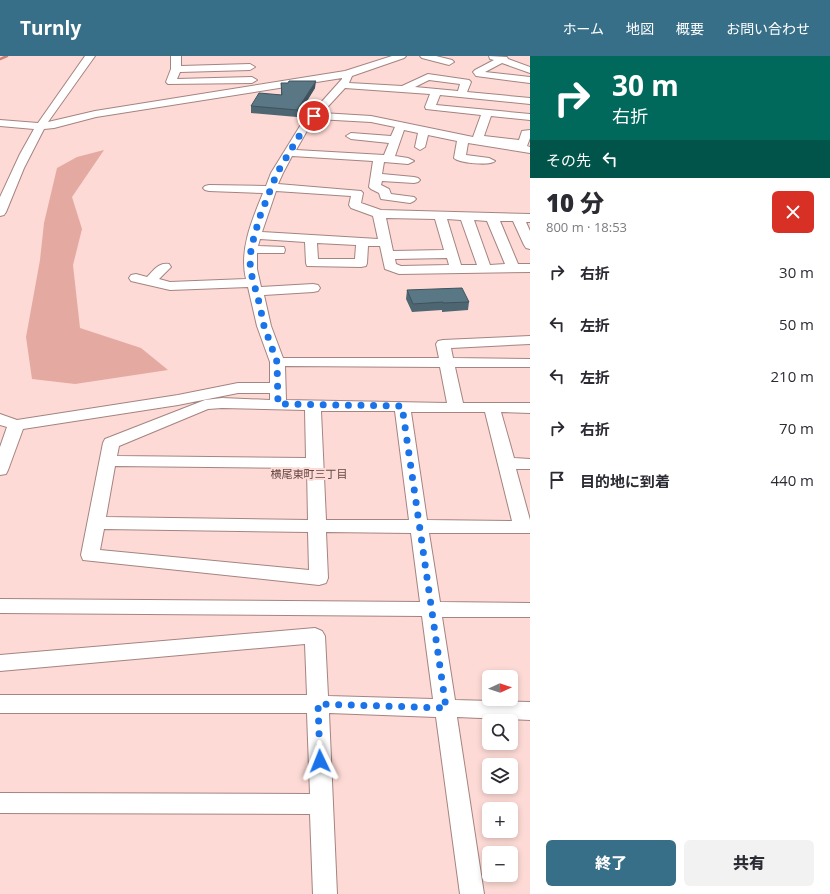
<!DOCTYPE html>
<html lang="ja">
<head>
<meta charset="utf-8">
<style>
	body { margin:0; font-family:"Open Sans","Noto Sans JP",sans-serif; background:#f2f2f3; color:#2b2b33; height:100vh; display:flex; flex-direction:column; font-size:15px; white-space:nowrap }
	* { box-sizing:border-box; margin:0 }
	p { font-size:13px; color:#7c7c81 }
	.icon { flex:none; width:22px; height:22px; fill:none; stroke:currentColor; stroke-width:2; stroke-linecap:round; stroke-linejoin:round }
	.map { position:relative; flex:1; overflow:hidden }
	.side { display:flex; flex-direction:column; background:#fff; width:300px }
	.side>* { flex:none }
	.banner { background:#00695c; color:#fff; overflow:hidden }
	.needle { width:26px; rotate:87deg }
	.tools { position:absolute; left:482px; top:614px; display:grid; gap:8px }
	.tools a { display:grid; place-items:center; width:36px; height:36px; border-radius:6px; background:#fff; box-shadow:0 2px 6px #0003; font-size:20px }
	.pin { position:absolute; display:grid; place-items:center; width:34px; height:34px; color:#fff; margin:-17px; border:2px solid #fff; border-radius:50%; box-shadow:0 1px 4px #0007 }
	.me { position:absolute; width:44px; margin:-22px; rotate:358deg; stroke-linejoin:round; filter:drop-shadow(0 0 3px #0008) }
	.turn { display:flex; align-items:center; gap:14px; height:84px; padding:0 16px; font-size:18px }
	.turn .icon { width:52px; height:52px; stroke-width:2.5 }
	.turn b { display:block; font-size:28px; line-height:34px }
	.then { display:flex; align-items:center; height:38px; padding:0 16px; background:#0003; gap:8px; font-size:15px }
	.round { display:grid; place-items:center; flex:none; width:42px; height:42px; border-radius:6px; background:#f2f2f3 }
	.head { display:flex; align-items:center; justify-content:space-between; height:68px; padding:0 16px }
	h1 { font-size:24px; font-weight:800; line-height:30px }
	.primary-button { display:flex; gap:8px; margin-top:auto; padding:8px 16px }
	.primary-button a { flex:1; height:46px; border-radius:6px; background:#376f89; color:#fff; font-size:16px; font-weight:800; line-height:46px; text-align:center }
	.primary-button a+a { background:#f2f2f3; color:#2b2b33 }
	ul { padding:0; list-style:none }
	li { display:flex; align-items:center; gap:12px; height:52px; padding:0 16px }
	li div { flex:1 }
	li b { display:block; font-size:15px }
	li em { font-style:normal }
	header { display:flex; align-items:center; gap:24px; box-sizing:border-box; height:56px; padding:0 20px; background:#376f89; color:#fff }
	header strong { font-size:19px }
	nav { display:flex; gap:22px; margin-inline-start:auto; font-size:14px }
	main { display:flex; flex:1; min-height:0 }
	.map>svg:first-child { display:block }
	.green { fill:#e4a9a1 }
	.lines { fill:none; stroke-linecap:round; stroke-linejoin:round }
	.stream { stroke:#cd8177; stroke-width:2.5 }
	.minor-casing { stroke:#a48480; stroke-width:2 }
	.minor { fill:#fff; fill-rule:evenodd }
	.wall { fill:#4d6672 }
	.shaded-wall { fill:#3f535d }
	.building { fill:#5a7785; stroke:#3f535d }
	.route { stroke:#1a73e8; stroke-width:7; stroke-dasharray:0 12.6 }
	.labels { text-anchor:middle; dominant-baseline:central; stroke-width:4; stroke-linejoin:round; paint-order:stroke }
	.neighbourhood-label { font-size:11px; fill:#654844; stroke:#fddad5 }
</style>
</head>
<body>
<header>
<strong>Turnly</strong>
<nav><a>ホーム</a><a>地図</a><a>概要</a><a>お問い合わせ</a></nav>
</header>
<main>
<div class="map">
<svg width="530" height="838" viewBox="0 0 530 838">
	<rect width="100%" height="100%" fill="#fddad5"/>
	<path class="green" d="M104,94l-32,47 10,32 -9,36 7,63 61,20 27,22 -93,14 -43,-5 -6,-42 14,-77 4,-37 13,-55 20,-11z"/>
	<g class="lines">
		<path class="stream" d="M0,3l7,-3"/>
		<defs>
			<g id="minor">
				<path d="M85,0h10l-47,66 47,-11 250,-40 47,-15h14l-2,2 -52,18 -3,7 53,3 26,-12 41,6 2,2 -4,10 63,6v6l-90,-9 -4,10 94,9v6l-39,-4 -7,20 35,4 3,-9 8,-1v8l-3,8 3,1v6l-62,-10 -2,12 23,3 6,3c-5,5 -36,2 -41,-3l3,-17 -29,-6 -3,12 -5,3 -5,-3 3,-14 -14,-3 -9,26 13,2 6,3 -6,3 -24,-2 -2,12 32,3 4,1 2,2 -2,2 -4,1 -32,-2 -1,4 8,4 2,5 23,3 2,2 -2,2 -4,2 -29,-4 -2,-6 -8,-4 -2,-2 4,-26 -81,-5 -9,17 -5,11 83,7 2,2 -2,10 20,7 149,4v8h-4l4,9v18l-4,-1 -2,-3 -11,-24h-13l18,43h12v8l-131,2 -14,-5 -5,-23h-12l-1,17 -1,3 -5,1 -54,-1 -1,-3 -1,-21 -45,-3 -2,7 26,1 1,3 -1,3h-27v16l4,18 52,-3 5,1 2,3 -2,3 -5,1 -49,3 7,31 12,32h156l-3,-14 2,-3 5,-1 87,-4v8l-79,4 2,10 77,1v8h-75l8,36h67v10l-29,-1 13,46 16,1v10h-14l14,51v13h-101l11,69 90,1v14h-88l13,83 75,2v18l-73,-3 27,177h-24l-24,-177 -107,-4 8,181h-24l-3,-80 -310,-1v-20l310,1 -3,-81h-307v-18h307l-2,-51 -305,27v-16l315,-27 7,3 3,5 3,60 105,3 -11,-83 -422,-3v-14l420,3 -9,-69 -85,-1 2,46 -2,5 -7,2 -236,-25 -2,-5 22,-112 2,-4 100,-39 17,-2 48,2v-7h-32l-60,12 -155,24 -15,41 -2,4 -6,1v-28l7,-20 -7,-2v-11l17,6 161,-25 60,-12h32v-21l-13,-36 -9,-39 -78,3 -39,-9 -2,-3 2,-3 5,-1 11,3c7,-7 12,-15 22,-13l2,3 -12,12 11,3 76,-3c-7,-29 6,-59 17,-86l-54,-2 -4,-1 -2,-2 2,-2 4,-1 57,1 5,-13 29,-47 42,-47v-1l-246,39 -42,11 -10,1 -20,39 -18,44 -2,3 -4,1v-19l20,-43 14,-25 -34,-3v-6l38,3zM429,24l31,4 -2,7 -43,-4zM345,32l85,6 -5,13 1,2 55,6 -8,22 -102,-21 -49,-3zM317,63l54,3 24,5 -4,9 -40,-3 -5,3 5,3 38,4 -5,12 -88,-5 12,-21zM276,135l75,5 -2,9 2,3 22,8 5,23 -116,-7zM386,162l49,1 9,31 -51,1zM447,163l14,1 16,45h-16zM474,164l13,1 18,43 -15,1zM317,187l39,2 -1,14h-37zM447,202l2,7 -48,1 -5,-2 -1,-5zM285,310l155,1 7,36 -161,-3zM222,352l83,2 1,48 -189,-2 2,-10 89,-37zM321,355h74l14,109h-83zM411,356h74l27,109 -85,-1zM115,410l192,2 1,52 -202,-3zM104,473l204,3 1,38 -209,-20z"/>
				<path d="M171,0h10v10l69,-2 5,3 -5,3 -70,2 -3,7 75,-2 5,3 -5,3 -84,1 -2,-2 5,-13z"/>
				<path d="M420,0h16l16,4 2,2 -5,3 -27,-7z"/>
				<path d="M489,0l18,1 1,2 22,8v6l-28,-10 -17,9 45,5v6l-54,-7 -3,-4 2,-2 19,-10 -4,-1z"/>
			</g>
		</defs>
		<use href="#minor" class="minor-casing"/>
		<use href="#minor" class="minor"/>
	</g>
	<g class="wall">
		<path d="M281,27l34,5 -18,29 -46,-4v-7l30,-11z"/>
		<path d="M407,234l62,12 -1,8 -26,2v-2l-30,2 -6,-13z"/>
	</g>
	<path class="shaded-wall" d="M316,25l-1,7 -18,29v-7z"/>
	<g class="building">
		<path d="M289,25h27l-19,29 -46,-4 8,-13 23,2 -1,-12h7z"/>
		<path d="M462,232l7,14 -26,1v-1l-30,2 -6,-14z"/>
	</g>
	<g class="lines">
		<path class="route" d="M314,60l-10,12 -27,45 -17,43 -9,32 -1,21 10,37 4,20 13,36 1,42 124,2 44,302 -128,-4 2,57"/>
	</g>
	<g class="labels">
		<g class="neighbourhood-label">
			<text x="309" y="417">横尾東町三丁目</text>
		</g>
	</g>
</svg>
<div class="tools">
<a><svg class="needle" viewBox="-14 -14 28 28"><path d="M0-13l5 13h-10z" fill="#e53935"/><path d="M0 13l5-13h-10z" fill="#7c7c81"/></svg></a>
<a><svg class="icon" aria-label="search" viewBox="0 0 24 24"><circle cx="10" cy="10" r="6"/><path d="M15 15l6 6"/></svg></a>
<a><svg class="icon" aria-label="layers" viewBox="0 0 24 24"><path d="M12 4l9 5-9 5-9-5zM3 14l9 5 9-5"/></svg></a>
<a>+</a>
<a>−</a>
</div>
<div class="pin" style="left:314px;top:60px;background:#d93025"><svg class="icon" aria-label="arrive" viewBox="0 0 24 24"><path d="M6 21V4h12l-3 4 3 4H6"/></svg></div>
<svg class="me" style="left:320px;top:705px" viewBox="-20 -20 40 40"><path d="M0-17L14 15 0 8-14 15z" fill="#1a73e8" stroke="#fff" stroke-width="4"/></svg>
</div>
<section class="side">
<div class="banner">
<div class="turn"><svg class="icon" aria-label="right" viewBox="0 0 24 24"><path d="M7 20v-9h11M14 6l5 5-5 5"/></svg><div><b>30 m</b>右折</div></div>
<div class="then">その先<svg class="icon" aria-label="left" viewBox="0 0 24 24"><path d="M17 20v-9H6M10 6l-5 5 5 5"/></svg></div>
</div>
<div class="head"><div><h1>10 分</h1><p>800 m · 18:53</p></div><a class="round" style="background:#d93025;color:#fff"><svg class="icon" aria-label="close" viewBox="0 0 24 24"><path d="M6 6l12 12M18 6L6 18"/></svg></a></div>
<ul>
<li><svg class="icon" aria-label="right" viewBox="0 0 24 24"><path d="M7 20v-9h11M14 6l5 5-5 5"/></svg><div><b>右折</b></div><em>30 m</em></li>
<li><svg class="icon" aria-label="left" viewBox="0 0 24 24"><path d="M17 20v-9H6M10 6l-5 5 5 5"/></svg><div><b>左折</b></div><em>50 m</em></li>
<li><svg class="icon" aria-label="left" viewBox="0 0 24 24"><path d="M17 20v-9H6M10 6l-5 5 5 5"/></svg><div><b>左折</b></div><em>210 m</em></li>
<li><svg class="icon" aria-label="right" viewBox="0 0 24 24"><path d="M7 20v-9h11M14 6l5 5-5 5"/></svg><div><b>右折</b></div><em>70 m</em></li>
<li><svg class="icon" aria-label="arrive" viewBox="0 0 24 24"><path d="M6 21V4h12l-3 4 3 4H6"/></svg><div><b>目的地に到着</b></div><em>440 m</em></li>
</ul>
<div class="primary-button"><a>終了</a><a>共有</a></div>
</section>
</main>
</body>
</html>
